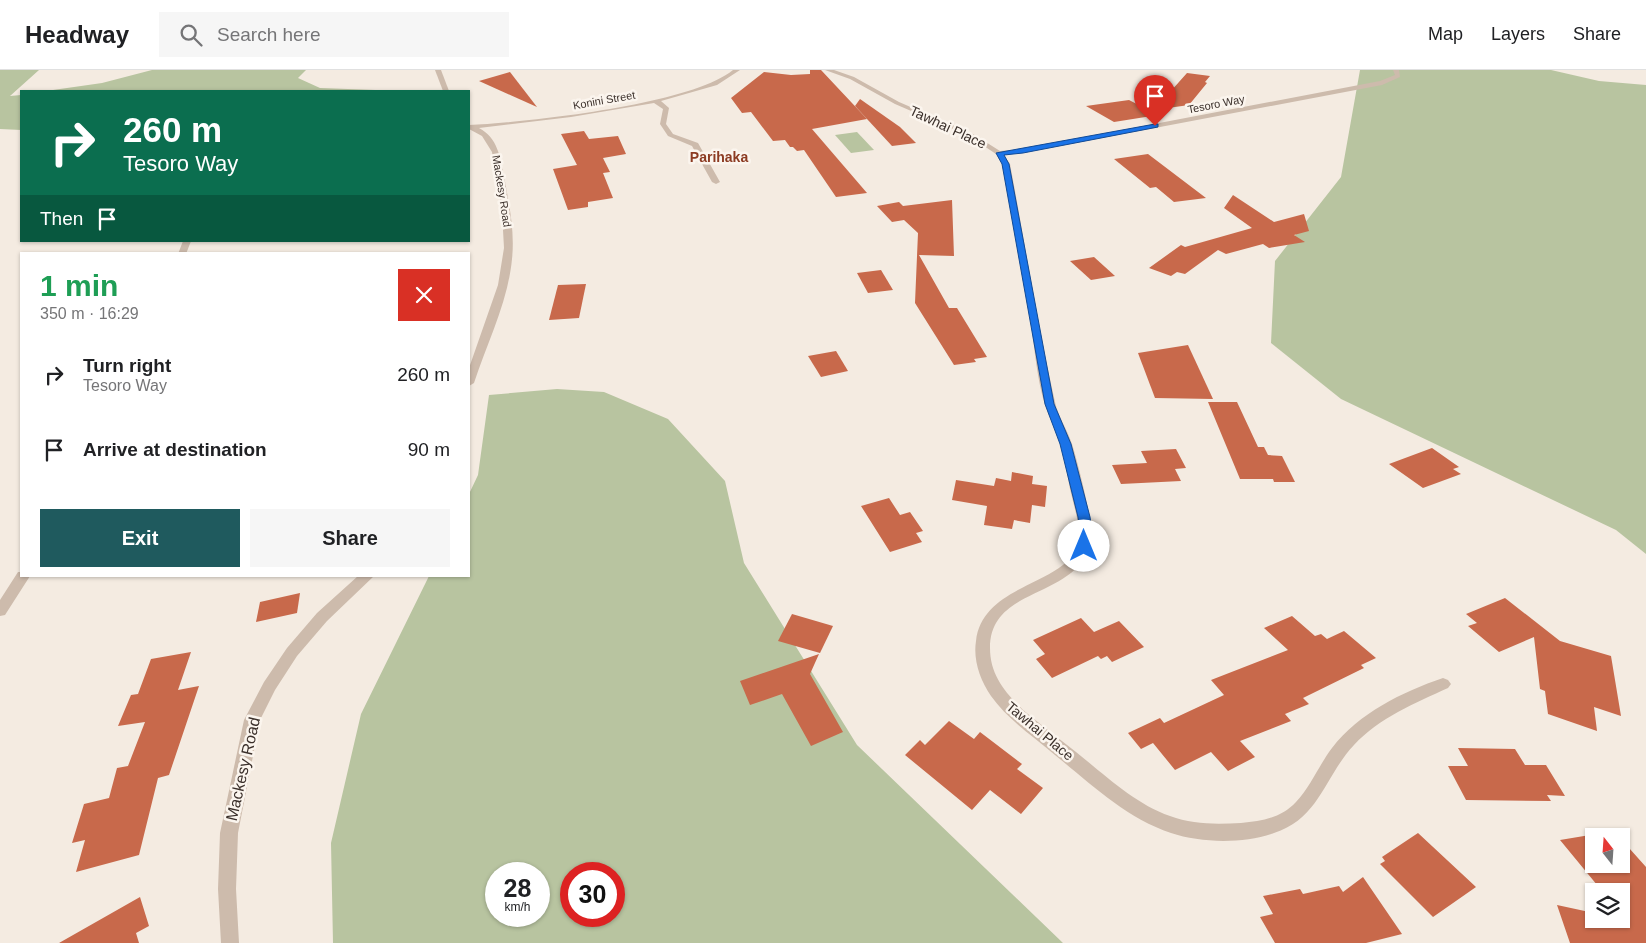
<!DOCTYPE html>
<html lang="en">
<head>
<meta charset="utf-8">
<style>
	body { margin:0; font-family:Arial,sans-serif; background:#f6f6f6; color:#202124; height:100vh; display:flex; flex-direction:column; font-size:19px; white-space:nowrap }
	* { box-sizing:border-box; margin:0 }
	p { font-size:16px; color:#757577 }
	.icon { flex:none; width:28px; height:28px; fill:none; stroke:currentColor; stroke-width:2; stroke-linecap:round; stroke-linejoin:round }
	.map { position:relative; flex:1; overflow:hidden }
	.sheet { position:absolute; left:20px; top:182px; width:450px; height:325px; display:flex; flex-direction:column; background:#fff; border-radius:0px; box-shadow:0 1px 4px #0004 }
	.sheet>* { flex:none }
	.guide { position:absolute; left:20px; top:20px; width:450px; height:152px; border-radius:0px; box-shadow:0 1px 4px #0004; background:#0b6e4f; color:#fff; overflow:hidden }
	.needle { width:32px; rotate:343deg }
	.buttons { position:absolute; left:1585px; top:758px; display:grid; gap:10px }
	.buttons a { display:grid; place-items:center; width:45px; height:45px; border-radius:0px; background:#fff; box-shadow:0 1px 4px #0004; font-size:25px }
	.speed { position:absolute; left:485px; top:792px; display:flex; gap:10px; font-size:25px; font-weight:700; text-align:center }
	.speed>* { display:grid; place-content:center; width:65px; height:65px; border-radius:50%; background:#fff; box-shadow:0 1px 4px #0004; line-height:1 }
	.speed small { font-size:12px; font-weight:400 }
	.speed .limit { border:8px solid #d22; background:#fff; color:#111 }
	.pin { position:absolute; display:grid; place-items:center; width:42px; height:42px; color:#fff; margin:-51px -21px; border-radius:50% 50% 50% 0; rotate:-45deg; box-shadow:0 0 5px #0007 }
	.pin .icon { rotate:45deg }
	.me { position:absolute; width:55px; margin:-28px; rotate:0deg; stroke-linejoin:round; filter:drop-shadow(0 0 4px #0008) }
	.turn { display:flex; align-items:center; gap:18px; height:105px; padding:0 20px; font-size:22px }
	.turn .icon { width:65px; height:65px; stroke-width:2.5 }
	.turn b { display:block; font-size:35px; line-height:42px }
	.then { display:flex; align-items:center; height:48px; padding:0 20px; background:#0003; gap:10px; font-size:19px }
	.round { display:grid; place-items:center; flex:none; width:52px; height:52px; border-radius:0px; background:#f6f6f6 }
	.head { display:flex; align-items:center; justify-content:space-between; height:85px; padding:0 20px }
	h1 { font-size:30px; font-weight:600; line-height:38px; color:#1e9e55 }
	.cta { display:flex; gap:10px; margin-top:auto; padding:10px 20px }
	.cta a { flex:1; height:58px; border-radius:0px; background:#1f5a5e; color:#fff; font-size:20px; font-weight:600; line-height:58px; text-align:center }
	.cta a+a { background:#f6f6f6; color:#202124 }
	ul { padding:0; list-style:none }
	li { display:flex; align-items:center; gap:15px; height:75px; padding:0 20px }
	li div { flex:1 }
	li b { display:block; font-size:19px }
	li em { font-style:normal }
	header { display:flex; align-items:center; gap:30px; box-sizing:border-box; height:70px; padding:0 25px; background:#fff; border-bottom:1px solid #e0e0e0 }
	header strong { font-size:24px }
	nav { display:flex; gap:28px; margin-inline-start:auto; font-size:18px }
	.search { width:350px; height:45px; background:#f6f6f6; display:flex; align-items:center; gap:12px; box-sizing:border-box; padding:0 18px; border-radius:0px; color:#757577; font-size:19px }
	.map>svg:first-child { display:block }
	.green { fill:#b8c4a0; fill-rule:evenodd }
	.building { fill:#c8694b }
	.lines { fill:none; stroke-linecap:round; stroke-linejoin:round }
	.minor { fill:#cdbbac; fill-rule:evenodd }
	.route { fill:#1a73e8; stroke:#114b97 }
	.labels { text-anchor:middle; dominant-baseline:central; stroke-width:5; stroke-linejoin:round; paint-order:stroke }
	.far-street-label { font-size:11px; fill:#3b302b; stroke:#fbf5ee }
	.street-label { font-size:14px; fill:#3b302b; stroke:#fbf5ee }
	.far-quarter-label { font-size:14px; font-weight:bold; fill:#8c3b22; stroke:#fbf5ee }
	.near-street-label { font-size:16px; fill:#3b302b; stroke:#fbf5ee }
</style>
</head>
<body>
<header>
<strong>Headway</strong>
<div class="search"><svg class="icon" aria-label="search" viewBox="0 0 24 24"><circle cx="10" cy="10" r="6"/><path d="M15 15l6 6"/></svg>Search here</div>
<nav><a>Map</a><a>Layers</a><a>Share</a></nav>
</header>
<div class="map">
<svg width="1646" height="873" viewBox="0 0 1646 873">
	<rect width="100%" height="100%" fill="#f4ebe1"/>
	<g class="green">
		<path d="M0,0h39l-29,26 11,-1v35l-21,-1z"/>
		<path d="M152,0h154l-8,8 22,10 83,3h-357l56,-8z"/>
		<path d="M1360,0h191l48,11 47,4v469l-30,-24 -275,-131 -70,-56 4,-82 66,-84z"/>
		<path d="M857,62l17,18 -23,3 -16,-18z"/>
		<path d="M557,319l47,3 64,27 57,62 19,82 113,182 206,198h-730l-2,-100 30,-129 68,-138h40v-82l9,-19 11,-80zM496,804h43v42h-43zM571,804h43v42h-43z"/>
	</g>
	<g class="building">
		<path d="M810,0h11l46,49 -55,10 55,64 -31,4 -32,-47 -7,1 -4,-4h-3l-5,-7 -12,1 -22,-29 -9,1 -11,-15 33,-26 27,3 19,-1z"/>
		<path d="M510,2l27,35 -58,-26z"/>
		<path d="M1187,3l23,3 -5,6 2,1 -18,22 -35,5z"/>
		<path d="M860,29l40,28 16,16 -24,3 -37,-40z"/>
		<path d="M1129,30l29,15 -44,7 -28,-16z"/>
		<path d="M584,61l5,8 29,-3 8,18 -23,4 7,14 -7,1 10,25 -25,4v5l-20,3 -15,-41 24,-4 -16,-31z"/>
		<path d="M1148,84l58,44 -32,4 -18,-15 -6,1 -36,-29z"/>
		<path d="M1233,125l41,27 30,-8 5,17 -15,4 11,7 -36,6 -6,-4 -37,10 -8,-4 -33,24 -8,-2 -6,4 -22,-8 32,-23 4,2 67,-19 -28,-20z"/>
		<path d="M952,130l2,56 -35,-1 30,53h8l30,49 -13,2 2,3 -22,3 -39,-62 3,-70 -14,-13 -12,2 -15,-16 22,-4 4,4z"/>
		<path d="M1094,187l21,19 -24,4 -21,-19z"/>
		<path d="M881,200l12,20 -25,3 -11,-20z"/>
		<path d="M586,214l-7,34 -30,2 9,-35z"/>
		<path d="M1188,275l25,54 -58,-1 -17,-45z"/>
		<path d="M836,281l12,20 -27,6 -13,-21z"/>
		<path d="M1208,332h29l21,45h6l4,8 14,1 13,26h-21l-1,-3h-33z"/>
		<path d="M1432,378l27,19 -6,2 8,5 -38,14 -34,-24z"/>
		<path d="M1176,379l10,19 -11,1 6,12 -60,3 -9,-19 35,-2 -6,-12z"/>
		<path d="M1012,402l21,4 -1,8 15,2 -2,21 -13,-2 -2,18 -16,-3 -2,9 -28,-4 3,-19 -35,-6 4,-20 38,6 2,-8 15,3z"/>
		<path d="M889,428l11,17 10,-3 13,19 -7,2 6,9 -32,10 -29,-46z"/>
		<path d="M300,523l-3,20 -41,9 4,-20z"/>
		<path d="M1505,528l55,43 51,15 10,60 -27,-9 3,24 -49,-17 -3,-23 -5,-2 -6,-52 -35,15 -31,-26 9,-3 -11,-9z"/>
		<path d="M792,544l41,12 -13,27 -42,-12z"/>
		<path d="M1292,546l23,20 6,-2 6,5 17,-8 32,27 -15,7 3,3 -61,30 6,6 -24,10 6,7 -51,20 15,16 -27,14 -17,-19 -36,18 -22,-27 -12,6 -13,-16 32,-15 4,5 60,-28 -13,-15 77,-30 -24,-22z"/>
		<path d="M1081,548l13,14 25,-11 25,26 -32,15 -5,-6 -6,3 -3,-3 -46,22 -16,-19 9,-5 -12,-14z"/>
		<path d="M191,582l-13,38 21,-4 -30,89 -11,3 -19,77 -63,17 9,-32 -13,3 12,-39 25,-6 8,-30 11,-2 17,-44 -27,4 13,-31 7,-1 13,-35z"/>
		<path d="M819,584l-9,20 33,58 -32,14 -29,-52 -32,11 -10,-24z"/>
		<path d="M949,651l25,18 6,-7 42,32 -5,5 26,19 -22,26 -31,-24 -18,20 -67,-55 15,-15 5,5z"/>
		<path d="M1458,678l57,1 10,16h21l19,31 -18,-1 4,6 -85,-1 -18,-34h20z"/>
		<path d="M1614,761l5,5h-25v28h27v-25l25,28v76h-76l-13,-38 37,8v6l31,1 -4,-5v-24h-19l-42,-51z"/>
		<path d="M1418,763l58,54 -43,30 -53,-53 5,-3 -3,-4z"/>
		<path d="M1363,807l39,57 -36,9h-91l-15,-26 13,-3 -10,-18 37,-7 3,5 36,-8 4,6z"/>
		<path d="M140,827l9,29 -13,7 3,10h-80z"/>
	</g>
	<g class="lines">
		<g class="minor">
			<path d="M435,0h6l8,21h-6z"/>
			<path d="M733,0h7l-23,15 -56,16 8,7 -3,16 7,10 25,9 22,39 -4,2 -4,-2 -20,-36 -24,-10 -8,-12 3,-15 -9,-6 -83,14 -92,11c19,10 21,29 25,48 5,28 11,55 8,83 -4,43 -25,84 -38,124l-5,3v-18l29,-83 6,-37 -2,-36 -10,-60 -10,-16 -13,-7v-4c59,-3 221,-20 264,-55z"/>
			<path d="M825,0h9l20,7 45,25 74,32 27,17 23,-2 357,-68 15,-6 -2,-5h6l1,7 -18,8 -359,68 -19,2 6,9c15,79 27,159 45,238 3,14 12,27 17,42 6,19 22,81 20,99 -1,5 -5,9 -7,14 -24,41 -95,34 -95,91 0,27 15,44 33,62 17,14 35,28 53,42 29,23 59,52 94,64 23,9 48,8 71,7 21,-2 40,-5 55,-21 15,-16 23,-37 36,-54 27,-35 70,-56 111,-70l5,2 3,4 -3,4c-33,15 -69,30 -94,57 -30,32 -34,73 -80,88 -31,11 -73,10 -103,0 -45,-15 -80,-49 -116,-78 -22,-19 -47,-35 -64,-59 -11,-16 -18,-36 -15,-55 7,-64 110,-55 103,-112 -2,-14 -6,-27 -9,-40 -3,-15 -5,-31 -10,-46 -4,-13 -11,-25 -15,-38 -8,-25 -10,-54 -14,-80 -10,-54 -19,-107 -29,-161l-6,-10 -27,-18 -74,-32 -45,-25z"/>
			<path d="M183,171h8l-5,13h-8z"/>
			<path d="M18,502h3v4h9l-25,39 -5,1v-16z"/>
			<path d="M358,506h16l-47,45 -30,35 -22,34 -15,30 -22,113 -2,56 3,54h-18l-3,-54 2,-56 24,-113 20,-38 23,-34 30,-35z"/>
		</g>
	</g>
	<path class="route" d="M1155,54h3v3l-135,26 -19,2 5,9 45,240 17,40 19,73 2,14 -2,15 -6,4 -6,-4 2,-15 -2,-14 -18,-73 -15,-40 -43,-240 -6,-11z"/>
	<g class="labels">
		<g class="far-street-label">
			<text transform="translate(604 30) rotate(-10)">Konini Street</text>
			<text transform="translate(1216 34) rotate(-11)">Tesoro Way</text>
			<text transform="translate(502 121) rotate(81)">Mackesy Road</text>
		</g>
		<g class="street-label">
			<text transform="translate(948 57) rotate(25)">Tawhai Place</text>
			<text transform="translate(1040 661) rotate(40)">Tawhai Place</text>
		</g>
		<g class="far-quarter-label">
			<text x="719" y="87">Parihaka</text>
		</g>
		<g class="near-street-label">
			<text transform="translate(243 699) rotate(-77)">Mackesy Road</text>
		</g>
	</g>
</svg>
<div class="buttons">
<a><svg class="needle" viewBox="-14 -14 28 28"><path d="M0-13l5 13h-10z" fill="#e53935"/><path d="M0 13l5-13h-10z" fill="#757577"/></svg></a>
<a><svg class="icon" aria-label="layers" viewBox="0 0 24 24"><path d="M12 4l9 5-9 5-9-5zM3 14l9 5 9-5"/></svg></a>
</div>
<div class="speed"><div>28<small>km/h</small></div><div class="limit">30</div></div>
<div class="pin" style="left:1155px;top:56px;background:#d93025"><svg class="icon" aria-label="arrive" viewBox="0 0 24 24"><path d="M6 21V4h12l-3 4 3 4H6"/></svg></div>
<svg class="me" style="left:1084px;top:476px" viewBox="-20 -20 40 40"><circle r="19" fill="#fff"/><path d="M0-13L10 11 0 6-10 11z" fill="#1a73e8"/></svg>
<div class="guide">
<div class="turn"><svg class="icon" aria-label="right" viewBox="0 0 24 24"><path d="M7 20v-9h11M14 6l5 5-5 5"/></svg><div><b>260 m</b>Tesoro Way</div></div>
<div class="then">Then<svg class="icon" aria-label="arrive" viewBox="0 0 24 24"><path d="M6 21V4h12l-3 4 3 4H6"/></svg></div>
</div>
<section class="sheet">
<div class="head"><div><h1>1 min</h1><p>350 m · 16:29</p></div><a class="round" style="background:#d93025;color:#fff"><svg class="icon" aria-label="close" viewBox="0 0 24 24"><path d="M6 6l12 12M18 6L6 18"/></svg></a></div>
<ul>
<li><svg class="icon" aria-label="right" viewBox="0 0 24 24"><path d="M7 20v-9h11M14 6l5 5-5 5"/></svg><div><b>Turn right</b><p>Tesoro Way</p></div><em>260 m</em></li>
<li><svg class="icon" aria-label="arrive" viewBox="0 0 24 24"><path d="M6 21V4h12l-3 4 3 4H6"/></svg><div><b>Arrive at destination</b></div><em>90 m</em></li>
</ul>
<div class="cta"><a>Exit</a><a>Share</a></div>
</section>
</div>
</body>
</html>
